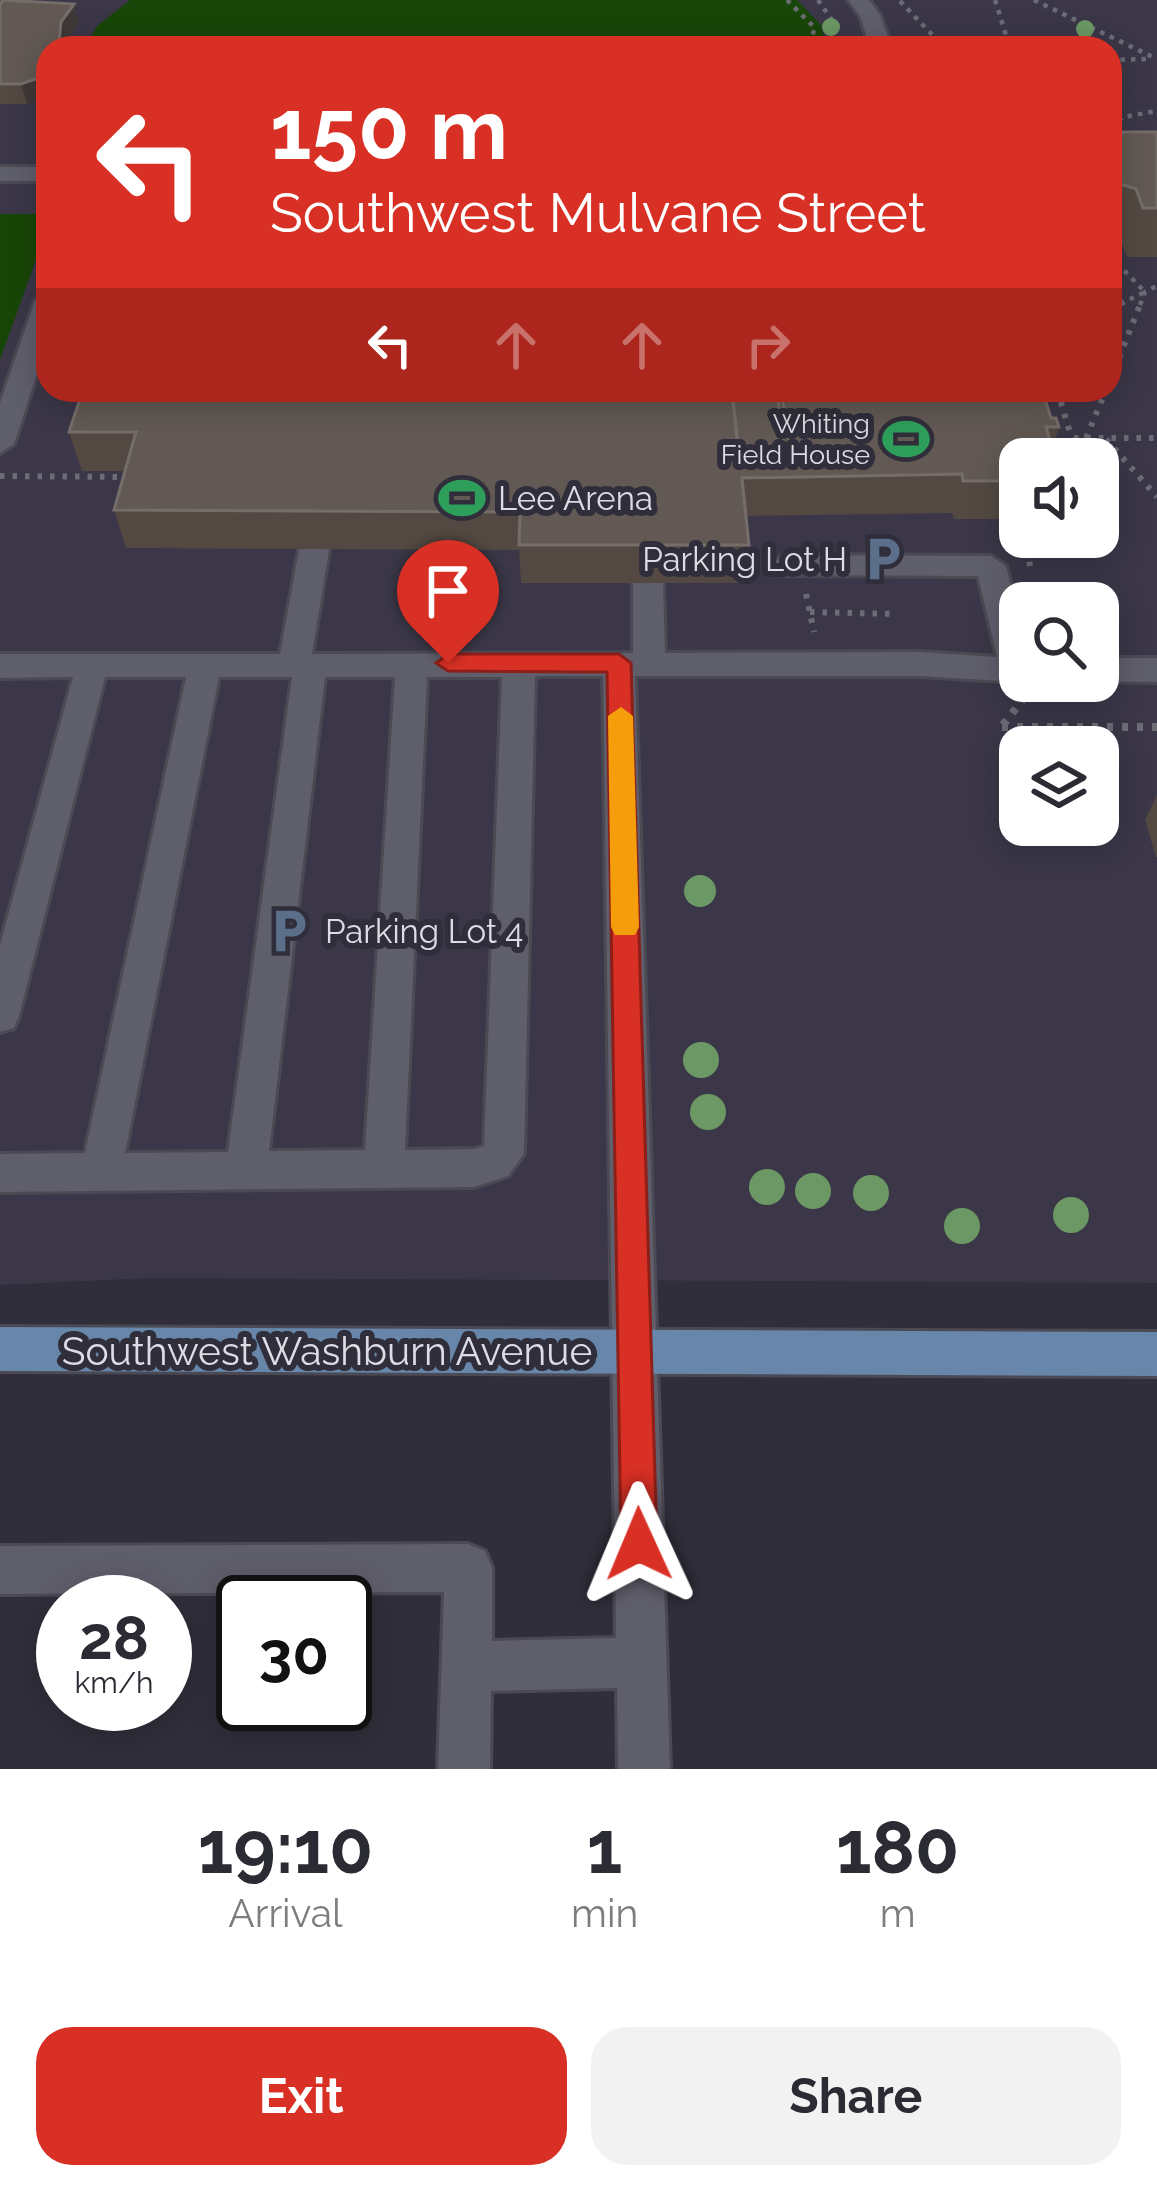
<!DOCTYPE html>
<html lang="en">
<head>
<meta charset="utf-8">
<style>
	body { margin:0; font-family:Raleway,sans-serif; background:#f2f2f3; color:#2b2b33; height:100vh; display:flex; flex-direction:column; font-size:45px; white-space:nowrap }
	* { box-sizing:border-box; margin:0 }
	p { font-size:39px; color:#7c7c81 }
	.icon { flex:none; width:66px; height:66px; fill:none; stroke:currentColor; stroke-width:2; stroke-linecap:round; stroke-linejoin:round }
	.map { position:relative; height:1769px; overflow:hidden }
	.panel { display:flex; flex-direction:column; background:#fff; flex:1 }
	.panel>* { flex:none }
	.guide { position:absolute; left:36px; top:36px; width:1086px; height:366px; border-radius:36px; box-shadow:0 6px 30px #0003; background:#d93025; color:#fff; overflow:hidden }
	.tools { position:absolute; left:999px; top:438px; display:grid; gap:24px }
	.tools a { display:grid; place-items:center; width:120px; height:120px; border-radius:24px; background:#fff; box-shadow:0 6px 30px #0003; font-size:60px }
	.speed { position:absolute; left:36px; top:1575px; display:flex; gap:24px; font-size:60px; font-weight:700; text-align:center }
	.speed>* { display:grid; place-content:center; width:156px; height:156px; border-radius:50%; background:#fff; box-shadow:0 6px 30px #0003; line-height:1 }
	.speed small { font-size:30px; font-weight:400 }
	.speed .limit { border:6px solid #111; border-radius:18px; background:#fff; color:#111 }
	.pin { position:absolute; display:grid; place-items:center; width:102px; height:102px; color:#fff; margin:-123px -51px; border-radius:50% 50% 50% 0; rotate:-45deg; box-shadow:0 0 12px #0007 }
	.pin .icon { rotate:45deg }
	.me { position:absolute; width:132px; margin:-66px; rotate:359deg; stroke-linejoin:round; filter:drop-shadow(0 0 9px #0008) }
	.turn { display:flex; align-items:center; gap:42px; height:252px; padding:0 36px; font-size:54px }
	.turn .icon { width:156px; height:156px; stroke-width:2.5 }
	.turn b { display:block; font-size:84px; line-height:102px }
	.lanes { display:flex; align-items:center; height:114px; padding:0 36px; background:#0003; justify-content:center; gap:60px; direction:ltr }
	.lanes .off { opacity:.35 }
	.eta { display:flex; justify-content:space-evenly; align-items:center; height:204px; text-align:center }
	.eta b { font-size:72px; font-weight:700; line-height:84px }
	.button { display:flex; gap:24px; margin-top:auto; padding:24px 36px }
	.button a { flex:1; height:138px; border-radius:36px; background:#d93025; color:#fff; font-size:48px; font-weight:700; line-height:138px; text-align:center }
	.button a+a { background:#f2f2f3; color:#2b2b33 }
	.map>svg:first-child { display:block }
	.education { fill:#3b3748; fill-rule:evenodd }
	.green { fill:#184608 }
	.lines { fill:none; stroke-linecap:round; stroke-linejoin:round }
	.minor-casing { stroke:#4a4954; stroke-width:6 }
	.major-casing { stroke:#4a4954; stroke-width:6 }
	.path-far2 { stroke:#6d6c76; stroke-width:4.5; stroke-dasharray:4.5 6; stroke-linecap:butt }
	.path-far1 { stroke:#6d6c76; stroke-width:6; stroke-dasharray:4.5 8; stroke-linecap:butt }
	.path { stroke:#6d6c76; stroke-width:8; stroke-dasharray:6 9; stroke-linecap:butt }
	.minor { fill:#5f5e6b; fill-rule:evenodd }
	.major { fill:#6786a9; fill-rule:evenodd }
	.tree { fill:#6b9864 }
	.wall { fill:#534942 }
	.shaded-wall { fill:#3f3838 }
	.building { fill:#625954; stroke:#756d6a; stroke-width:3 }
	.route { fill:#d93025; stroke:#8d1f18; stroke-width:3 }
	.slow { fill:#f59e0b }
	.labels { text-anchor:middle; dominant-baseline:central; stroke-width:12; stroke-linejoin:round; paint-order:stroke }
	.far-poi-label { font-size:27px; fill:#dddce4; stroke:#2f2e3a; text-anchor:end }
	.poi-label { font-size:33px; fill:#dddce4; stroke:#2f2e3a; text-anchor:start }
	.near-street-label { font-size:39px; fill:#dddce4; stroke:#2f2e3a }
</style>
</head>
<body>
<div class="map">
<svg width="1157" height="1769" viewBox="0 0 1157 1769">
	<rect width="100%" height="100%" fill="#2f2e3a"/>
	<path class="education" d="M0,0h1157v1283l-1008,-5 -149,7zM48,48h1062v342h-1062zM1020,459h78v78h-78zM1020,603h78v78h-78zM1020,747h78v78h-78z"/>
	<g class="green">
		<path d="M130,0h667l24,25 6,23h-742l12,-22z"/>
		<path d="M0,214h48v12l-48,134z"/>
	</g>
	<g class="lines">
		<defs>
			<g id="minor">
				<path d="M848,0h21l11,15 12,33h-22l-10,-32z"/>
				<rect x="0" y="167" width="48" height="14"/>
				<path d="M48,293v47l-34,104 -14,9v-50l35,-102z"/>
				<path d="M314,540l15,10 -17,104 321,-1v-70l4,-7h22l4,7 2,70 255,-1 77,5 -19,-81 -194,-1 -15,-10 15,-10 207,1 15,10 14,55v61l-100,-6h-285l35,1093h-52l-1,-81 -126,3 -1,78h-52l6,-177 -444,2v-48l468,-2 17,7 7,17v73l124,-3 -13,-962h-68l-11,478 -16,22 -34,11 -474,5v-38l85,-1 101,-476h-81l-86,339 -5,12 -14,4v-87l73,-268 -73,1v-24h280l19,-104zM219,677h73l-64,475 -103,1zM325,677h70l-30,473 -96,1zM427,677h75l-18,469 -10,3 -69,1z"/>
				<path d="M1098,658h59v24l-61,-1z"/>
			</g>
			<path id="major" d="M0,1327l1157,5v44l-1157,-5z"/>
		</defs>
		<use href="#minor" class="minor-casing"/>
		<use href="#major" class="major-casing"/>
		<g class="path-far2">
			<path d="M787,0l28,28 -6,16"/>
			<path d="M818,0l18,26 3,21"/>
			<path d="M995,0l15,48"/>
			<path d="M1034,0l123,59"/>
			<path d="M900,1l40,42"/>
			<path d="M808,43h41"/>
			<path d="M906,43l88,5"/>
			<path d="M1110,60l40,-1"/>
			<path d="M1110,127l13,-10 34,-6"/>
			<path d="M1110,243l10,23 25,26 -27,13"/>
			<path d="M1140,305l5,-13 12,-6"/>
		</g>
		<g class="path-far1">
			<path d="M1110,308l14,-6"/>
			<path d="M1110,381l31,-79"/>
			<path d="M1057,390l21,69"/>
			<path d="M1074,438h83"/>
			<path d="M1086,438l20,-48"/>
			<path d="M1106,439l51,58"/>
			<path d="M0,476l128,1"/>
			<path d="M1025,537l5,29"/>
			<path d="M806,594l8,38"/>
			<path d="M810,612l86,2"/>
		</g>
		<g class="path">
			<path d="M1003,725l20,-26"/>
			<path d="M1002,727h155"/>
		</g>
		<use href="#minor" class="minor"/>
		<use href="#major" class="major"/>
	</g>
	<g class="tree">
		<circle cx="831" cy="27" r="9"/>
		<circle cx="1085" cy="29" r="9"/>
		<circle cx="700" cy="891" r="16"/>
		<circle cx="701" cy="1060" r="18"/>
		<circle cx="708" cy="1112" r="18"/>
		<circle cx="767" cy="1187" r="18"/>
		<circle cx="813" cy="1191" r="18"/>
		<circle cx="871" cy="1193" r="18"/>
		<circle cx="1071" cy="1215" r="18"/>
		<circle cx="962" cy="1226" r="18"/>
	</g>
	<g class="wall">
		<path d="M0,4l79,19 -12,19 -19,6v49l-21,7h-27z"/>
		<path d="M1114,132h43v125h-30l-7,-19 -10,-4v-90z"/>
		<path d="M83,390h961l-1,3 8,25 8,9 -10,32h-29v23h-3l-11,37h-52l-2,-6 -206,3 3,29 -5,38h-223l-2,-33 -393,-2 -12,-38 11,-39h-43l-13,-39z"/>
		<path d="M1157,795v62h-1l-11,-37z"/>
	</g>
	<g class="shaded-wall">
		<path d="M74,4l5,19 -12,19 -1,6h-5l-2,-6 2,-20z"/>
		<path d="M48,75v22l-21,7 -6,-20z"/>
	</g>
	<g class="building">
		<path d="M3,0l71,4 -13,18 -2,20 3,6h-14v27l-27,9h-21v-80z"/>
		<path d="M1114,132h43v76h-14l-7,-19 -19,-6 -7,-20v-7l10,-7z"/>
		<path d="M83,390h649l6,56 51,-1 -8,-55h261l9,28h5l3,9h-13l5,17h-37l6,22h-6l4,15h-55l-1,-7 -220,4 7,67h-230l1,-33 -406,-2 22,-78h-67z"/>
		<path d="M732,390h45l7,55 -46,1z"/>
	</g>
	<path class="route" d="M448,654h171l12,9 26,881 -6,13 -12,5 -13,-5 -5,-13 -14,-872 -159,-1 -12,-8z"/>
	<path class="slow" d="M621,707l12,9 6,211 -4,8h-20l-4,-8 -3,-211z"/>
	<defs>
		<symbol id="stadium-bare" viewBox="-9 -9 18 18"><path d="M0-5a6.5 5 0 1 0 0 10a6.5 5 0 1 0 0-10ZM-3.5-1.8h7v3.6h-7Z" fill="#2e9e5b" stroke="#2f2e3a" stroke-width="2.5" paint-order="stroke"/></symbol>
		<symbol id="parking-bare" viewBox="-9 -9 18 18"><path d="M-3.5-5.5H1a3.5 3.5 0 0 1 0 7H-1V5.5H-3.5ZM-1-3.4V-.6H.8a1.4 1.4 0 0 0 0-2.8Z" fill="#5c6f8a" stroke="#2f2e3a" stroke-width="2.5" paint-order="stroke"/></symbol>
	</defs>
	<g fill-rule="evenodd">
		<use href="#stadium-bare" x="873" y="406" width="66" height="66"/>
		<use href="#stadium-bare" x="429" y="465" width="66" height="66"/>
		<use href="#parking-bare" x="850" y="526" width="66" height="66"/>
		<use href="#parking-bare" x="256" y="898" width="66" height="66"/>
	</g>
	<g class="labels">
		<g class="far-poi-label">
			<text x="870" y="423">Whiting<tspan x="870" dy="31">Field House</tspan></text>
		</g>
		<g class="poi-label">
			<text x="498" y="498">Lee Arena</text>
			<text x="847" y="559" text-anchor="end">Parking Lot H</text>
			<text x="325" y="931">Parking Lot 4</text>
		</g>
		<g class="near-street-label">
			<text x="327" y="1351">Southwest Washburn Avenue</text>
		</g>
	</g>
</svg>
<div class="tools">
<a><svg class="icon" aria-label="sound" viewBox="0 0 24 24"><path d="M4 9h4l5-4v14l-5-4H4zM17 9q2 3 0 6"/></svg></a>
<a><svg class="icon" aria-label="search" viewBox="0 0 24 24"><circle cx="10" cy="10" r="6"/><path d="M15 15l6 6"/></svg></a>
<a><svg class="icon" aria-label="layers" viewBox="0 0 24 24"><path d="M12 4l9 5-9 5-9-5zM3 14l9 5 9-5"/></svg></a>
</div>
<div class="speed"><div>28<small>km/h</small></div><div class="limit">30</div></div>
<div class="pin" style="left:448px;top:663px;background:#d93025"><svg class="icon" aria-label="arrive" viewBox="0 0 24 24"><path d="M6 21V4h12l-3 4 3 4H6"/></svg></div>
<svg class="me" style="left:639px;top:1544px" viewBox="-20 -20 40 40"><path d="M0-17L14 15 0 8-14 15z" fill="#d93025" stroke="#fff" stroke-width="4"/></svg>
<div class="guide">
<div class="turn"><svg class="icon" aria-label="left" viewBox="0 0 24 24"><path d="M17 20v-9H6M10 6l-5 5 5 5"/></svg><div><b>150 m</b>Southwest Mulvane Street</div></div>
<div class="lanes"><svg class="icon" aria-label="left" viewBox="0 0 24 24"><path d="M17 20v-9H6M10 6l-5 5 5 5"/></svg><svg class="icon off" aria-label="ahead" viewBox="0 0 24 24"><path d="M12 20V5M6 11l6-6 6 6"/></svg><svg class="icon off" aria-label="ahead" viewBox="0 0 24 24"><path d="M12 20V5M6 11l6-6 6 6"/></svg><svg class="icon off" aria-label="right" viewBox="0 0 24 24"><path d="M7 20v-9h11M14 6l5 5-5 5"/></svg></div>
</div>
</div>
<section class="panel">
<div class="eta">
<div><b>19:10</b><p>Arrival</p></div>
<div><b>1</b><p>min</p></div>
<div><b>180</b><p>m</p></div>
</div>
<div class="button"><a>Exit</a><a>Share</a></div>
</section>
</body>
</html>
